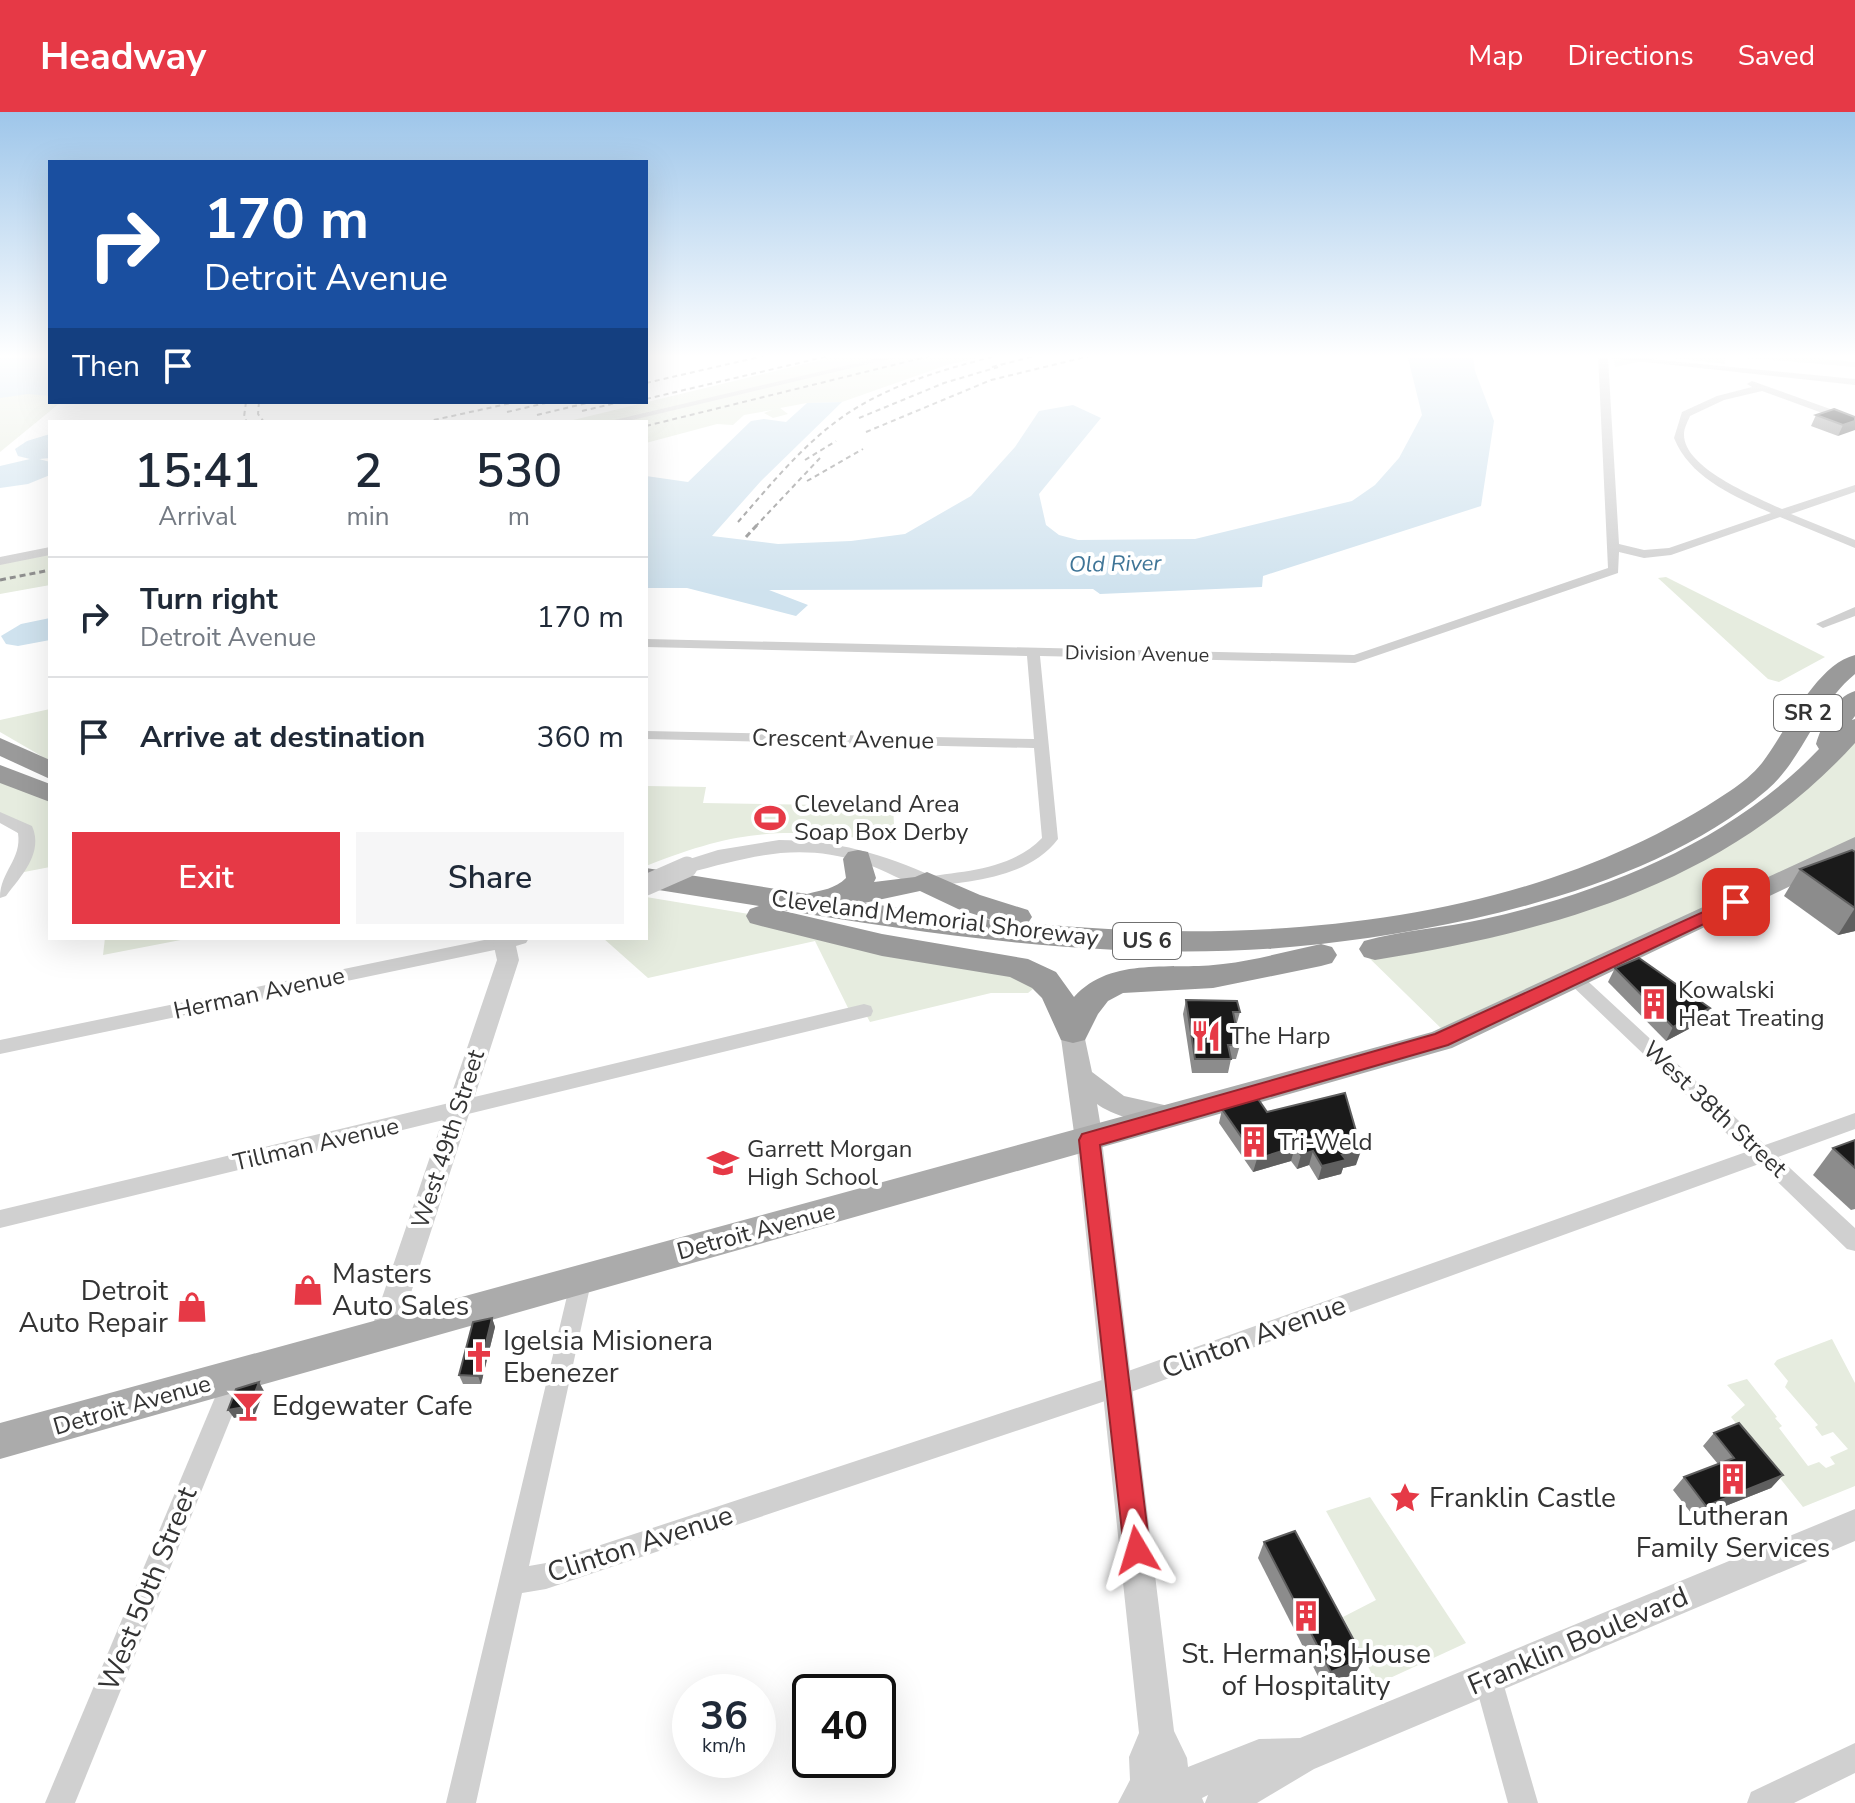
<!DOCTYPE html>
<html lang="en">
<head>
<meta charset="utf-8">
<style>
	body { margin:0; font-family:"Nunito Sans",sans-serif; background:#f6f6f7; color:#1f2937; height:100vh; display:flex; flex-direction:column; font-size:30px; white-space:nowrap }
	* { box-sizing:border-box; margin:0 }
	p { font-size:26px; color:#747a83 }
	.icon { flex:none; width:44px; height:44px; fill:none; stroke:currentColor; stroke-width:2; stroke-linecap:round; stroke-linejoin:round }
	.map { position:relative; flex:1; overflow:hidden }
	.details { position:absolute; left:48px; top:308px; width:600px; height:520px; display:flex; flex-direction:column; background:#fff; border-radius:0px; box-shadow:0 8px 32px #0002 }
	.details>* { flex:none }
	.top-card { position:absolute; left:48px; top:48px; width:600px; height:244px; border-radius:0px; box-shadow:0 8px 32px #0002; background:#1a4fa0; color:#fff; overflow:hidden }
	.speed { position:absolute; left:672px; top:1562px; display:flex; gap:16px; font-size:40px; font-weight:700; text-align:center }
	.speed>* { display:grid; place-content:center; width:104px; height:104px; border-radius:50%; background:#fff; box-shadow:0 8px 32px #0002; line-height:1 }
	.speed small { font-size:20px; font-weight:400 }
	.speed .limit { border:4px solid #111; border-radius:12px; background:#fff; color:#111 }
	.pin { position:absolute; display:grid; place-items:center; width:68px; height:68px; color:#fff; margin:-34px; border-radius:16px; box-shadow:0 4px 12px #0006 }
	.me { position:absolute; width:88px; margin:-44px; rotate:353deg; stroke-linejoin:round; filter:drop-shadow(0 0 6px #0008) }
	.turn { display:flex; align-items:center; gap:28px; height:168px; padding:0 24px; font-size:36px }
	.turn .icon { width:104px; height:104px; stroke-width:2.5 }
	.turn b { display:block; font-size:56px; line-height:68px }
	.then { display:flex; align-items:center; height:76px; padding:0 24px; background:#0003; gap:16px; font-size:30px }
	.eta { display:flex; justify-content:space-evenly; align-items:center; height:136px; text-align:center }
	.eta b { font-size:48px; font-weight:600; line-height:56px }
	.button { display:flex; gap:16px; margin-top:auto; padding:16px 24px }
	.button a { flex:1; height:92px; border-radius:0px; background:#e63946; color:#fff; font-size:32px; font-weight:600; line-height:92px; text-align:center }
	.button a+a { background:#f6f6f7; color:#1f2937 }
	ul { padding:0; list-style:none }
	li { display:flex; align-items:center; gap:24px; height:120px; padding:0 24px; border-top:2px solid #e0e1e3 }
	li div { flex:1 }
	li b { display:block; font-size:30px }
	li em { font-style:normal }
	header { display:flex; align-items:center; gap:48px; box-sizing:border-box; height:112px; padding:0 40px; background:#e63946; color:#fff }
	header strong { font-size:38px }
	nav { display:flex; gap:44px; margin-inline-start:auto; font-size:28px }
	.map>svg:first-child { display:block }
	.green { fill:#e6ecdf }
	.water { fill:#cfe2ee }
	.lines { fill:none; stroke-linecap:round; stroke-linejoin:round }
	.minor { fill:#d0d0d0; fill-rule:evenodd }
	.tertiary { fill:#d0d0d0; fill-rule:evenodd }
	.secondary { fill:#bdbdbd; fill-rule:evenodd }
	.primary { fill:#ababab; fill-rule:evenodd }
	.motorway { fill:#9a9a9a; fill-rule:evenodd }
	.rail-far1 { stroke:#888; stroke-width:2; stroke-dasharray:5 4; stroke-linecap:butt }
	.rail { stroke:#888; stroke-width:3; stroke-dasharray:6 4; stroke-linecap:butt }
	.tertiary-bridge { stroke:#d0d0d0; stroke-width:21 }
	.wall { fill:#8c8c8c }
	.shaded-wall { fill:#5f5f5f }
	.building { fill:#1a1a1a; stroke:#5f5f5f; stroke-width:2 }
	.route { fill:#e63946; stroke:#96252e; stroke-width:2 }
	.labels { text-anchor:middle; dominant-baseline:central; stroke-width:8; stroke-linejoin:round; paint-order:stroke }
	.far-street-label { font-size:20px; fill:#333; stroke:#fff }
	.far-water-label { font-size:22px; font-style:italic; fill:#3f7597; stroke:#fff }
	.shield { fill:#fff; stroke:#707070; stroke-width:2 }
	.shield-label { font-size:22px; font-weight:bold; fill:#333 }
	.street-label { font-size:24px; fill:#333; stroke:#fff }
	.poi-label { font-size:24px; fill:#333; stroke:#fff; text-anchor:start }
	.near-poi-label { font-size:28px; fill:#333; stroke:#fff; text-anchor:start }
	.near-street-label { font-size:28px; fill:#333; stroke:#fff }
</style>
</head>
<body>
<header>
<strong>Headway</strong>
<nav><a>Map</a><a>Directions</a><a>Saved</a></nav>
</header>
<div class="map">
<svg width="1855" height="1691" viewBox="0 0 1855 1691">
	<rect width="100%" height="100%" fill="#fff"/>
	<g class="green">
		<path d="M846,242h150l-49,11 -105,37 -35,1 -27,5 8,6 -15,4 -9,-5 8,-3 -28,5 -11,10 -16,-1 -71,19v-21h-81z"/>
		<path d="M1656,242h123l76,8v5l-131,-11 1,8 -62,-7 -48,10 -1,-7z"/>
		<path d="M0,254h50v36h11l-61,50z"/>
		<path d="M50,442v31l-50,9v-30z"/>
		<path d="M1666,465l159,80 -46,25 -11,-3 -110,-101z"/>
		<path d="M50,597v52l-50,-29v-12z"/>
		<path d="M1855,615v118l-406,191 -87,-85 150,-28 212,-85z"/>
		<path d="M0,661l50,21v73l-36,7 15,-31 -29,-26z"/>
		<path d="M646,674l60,1 -3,16 190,3 2,37c-105,-15 -149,-17 -249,23z"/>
		<path d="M646,785l115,19 283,64 -16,13h-37l-121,29 -6,-11 -13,3 -36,-73 -167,37 -45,-40h43z"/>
		<path d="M105,826h86l-88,17z"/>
		<path d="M1832,1227l23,44v103l-52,21 -72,-90 14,-12 -18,-20 20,-6 30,38 -2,1 7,8 -3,2 29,38 11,-4 7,6 9,-4 -5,-7 18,-8 -15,-17 -11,4 -7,-9 3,-2 -33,-38 3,-6 -14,-17 3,-4z"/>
		<path d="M1370,1385l96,146 -89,41 -34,-67 33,-17 -50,-89z"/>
	</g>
	<g class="water">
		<path d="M0,242h50v42l-22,-2 -28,4z"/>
		<path d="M1407,242h66l2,17 19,50 -13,85 -218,70 -1,11 -162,7 -7,-5 -324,1 39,15 -12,11 -109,-28h-41v-112l42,6 63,-61 13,-2 22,3 21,-19 35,-1 -81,79 -49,55 66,8 73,-3 54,-7 66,-38 44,-49 24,-36 34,-6 28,13 -62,76 7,31 13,10 19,5 117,-1 157,-38 23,-16 24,-27 23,-43z"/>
		<path d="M50,322v24l-11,1 11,3v13l-22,9 -28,4v-22l30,-7 -12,-3 -3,-7 12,-8z"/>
		<path d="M50,506v22l-32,6 -12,-2 -5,-8 20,-12z"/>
	</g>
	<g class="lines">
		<g class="minor">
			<path d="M895,242h16l-287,68h-18z"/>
			<path d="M1598,242l257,25v6l-247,-27 11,186 25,6 25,-2 102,-35c-37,-17 -81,-35 -97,-75l8,-26 35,-16 35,-9 -5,-3 5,-3 103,37v7l-93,-34 -38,9 -34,16c-2,5 -6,12 -6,18 -1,34 72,63 98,75l73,-24v7l-64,22 64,26v8l-75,-31 -109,38 -27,3 -25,-6 -1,21 -263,90 -315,-7 18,183c-31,41 -91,42 -138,49l-8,-5 8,-5c42,-7 90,-7 122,-40l-8,-90 -388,-9v-8l388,8 -7,-83 -381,-9v-8l708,16 254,-87z"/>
			<path d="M50,435v8l-50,10v-8z"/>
			<path d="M1855,495v9l-32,12 -7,-4z"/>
			<path d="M0,700l32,14c12,27 -11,50 -26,70l-6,2c0,-27 22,-38 18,-65l-18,-10z"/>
			<path d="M494,826h16l3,4 -9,6 -504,106v-14z"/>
			<path d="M1573,859l6,2 186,172 90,-32v16l-77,28 77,71v23l-8,-2 -88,-85 -642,233 -571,192 -24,4 -46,210h-30l127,-532 8,-3 8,3 3,7 -63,288 17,-3 571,-188 629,-223 -179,-171 -3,-4 3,-4z"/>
			<path d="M864,892l7,2 2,5 -2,5 -871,212v-18z"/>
			<path d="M236,1253l8,3 4,8 -173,427h-30l179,-427 4,-8z"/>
			<path d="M1488,1553l10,4 4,10 36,124h-30l-34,-124 4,-10z"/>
			<path d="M1855,1631v30l-61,30h-47l4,-11z"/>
		</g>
		<g class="tertiary">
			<path d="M779,728c56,0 105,14 155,37l3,5 -10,7c-22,-6 -42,-19 -63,-26 -67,-22 -113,-6 -177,10l-10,-6 3,-5 38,-12z"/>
			<path d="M496,826h33l-3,5 -10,3 3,14 -122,376 -4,9 -10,4 -10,-4 -4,-9 128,-376 -4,-18z"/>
			<path d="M1089,1018l9,3 4,7 72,591 13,27 1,9 71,-28 41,-1 555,-229v32l-541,228 -57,34h-52l3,-8 -6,3 2,5h-86l12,-23 -1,-23 10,-24 -63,-593 4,-7z"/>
		</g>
		<path class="secondary" d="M1073,910l9,3 10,47 32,24 58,13 4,7 -4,7c-20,7 -68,-6 -85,-19l6,36 -4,8 -10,3 -10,-3 -4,-8 -15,-109 4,-6z"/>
		<path class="primary" d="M1855,725v18l-403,193 -1452,411v-36l1432,-391z"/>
		<g class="motorway">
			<path d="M1855,543v19c-39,32 -51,84 -88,116 -112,96 -303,138 -446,154l11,3 5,8 -5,8 -11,3 -108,22 -90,5 -15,8 -10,13 -13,26 -12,3 -12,-3 -19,-42 -10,-10 -22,-11 -128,-21 -121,-30 -11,-3 -4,-7 4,-7 9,-3 -113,-18v-20l161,26c15,-4 28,-5 39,-16l-3,-19 5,-7 10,-2 10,2 8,26 -2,4 41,-5 12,-5 53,23 48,15 4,7 -4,6c235,23 502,3 702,-132 12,-8 23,-17 32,-28 24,-31 53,-98 93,-108zM920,779l38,18 34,11 -128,-17zM771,796c181,30 366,57 550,36 -33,7 -65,16 -98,20 -50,7 -111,-9 -149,33l-18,-25 -28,-13 -146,-25z"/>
			<path d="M1855,579v25l-3,4 3,-1v24c-127,140 -299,188 -480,217l-11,-3 -5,-8 5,-8c39,-11 81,-13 120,-22 121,-27 249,-79 335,-170l-3,-5c6,-19 18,-47 39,-53z"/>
			<path d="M0,626l50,22v19l-50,-23z"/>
			<path d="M0,653l50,19v18l-50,-19z"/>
		</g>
		<g class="rail-far1">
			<path d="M992,255l51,-13"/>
			<path d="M646,271l126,-29"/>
			<path d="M646,287l191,-45"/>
			<path d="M246,290l-2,15 3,5"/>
			<path d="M259,290l-1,12 6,8"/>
			<path d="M582,299l38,-9"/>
			<path d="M507,300l43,-10"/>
			<path d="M537,303l54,-13"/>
			<path d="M859,306l85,-35 54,-16"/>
			<path d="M425,310l91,-20"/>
			<path d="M646,314l292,-72"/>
			<path d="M866,320l125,-52 107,-26"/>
			<path d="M805,348l31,-19"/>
			<path d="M807,369l56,-32"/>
			<path d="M738,410c35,-40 70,-84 115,-112 46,-29 99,-43 151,-56"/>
			<path d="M755,415l65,-69"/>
		</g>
		<g class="rail">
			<path d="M746,425l11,-12"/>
			<path d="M0,468l50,-10"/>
		</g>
		<path class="tertiary-bridge" d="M646,773l41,-18"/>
	</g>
	<g class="wall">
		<path d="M1816,303l39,2 -17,19 -27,-10z"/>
		<path d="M1855,740v79l-17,4 -54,-39 16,-27z"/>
		<path d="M1615,856l87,54 -36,19 -58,-59z"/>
		<path d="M1186,888l54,12 -4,14 4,19 -4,14h-5l-3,14h-36l-9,-59z"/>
		<path d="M1222,997l135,34 -1,22 -13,3 -2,6 -23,6 -9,-15 -12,4 -6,-8 -38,11 -34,-49z"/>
		<path d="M1855,1028v69l-4,1 -38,-35 20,-27z"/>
		<path d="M492,1206l3,9 -14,57h-18l-4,-9z"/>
		<path d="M1714,1321l69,42 -12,13 -76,30 -22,-28 11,-13 34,-13 -15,-18z"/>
		<path d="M1264,1430l100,117 -9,15 -32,12 -65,-128z"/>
	</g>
	<g class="shaded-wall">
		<path d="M1855,309v9l-17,6 5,-11z"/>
		<path d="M1855,796v23l-17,4z"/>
		<path d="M1710,896l-8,14 -36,19 7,-14z"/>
		<path d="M1295,1035l-4,14 -38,11 4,-13z"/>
		<path d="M1313,1039l-4,14 -12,4 4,-14z"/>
		<path d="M1361,1039l-5,14 -13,3 -2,6 -23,6 4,-14 20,-11z"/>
		<path d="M492,1206l3,9 -14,57 -3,-8z"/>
		<path d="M259,1270l5,9 -9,23 -21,4 -6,-8z"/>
		<path d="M1783,1363l-12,13 -76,30 11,-12z"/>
		<path d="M1364,1547l-9,15 -32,12 8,-14z"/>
	</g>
	<g class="building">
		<path d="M1834,297l21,8v4l-12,4 -27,-10z"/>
		<path d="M1852,738l3,2v56l-55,-39z"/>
		<path d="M1639,846l71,50 -37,19 -58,-59z"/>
		<path d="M1186,888l51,1 3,11h-7l7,33h-12l3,14h-36z"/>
		<path d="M1345,981l13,45 -4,1 7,12 -19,4 4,5 -24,6 -9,-15 -12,4 -6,-8 -38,12 -35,-50 36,-10 9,13z"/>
		<path d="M1855,1028v28l-22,-20z"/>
		<path d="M492,1206l-14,58 -19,-1 14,-53z"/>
		<path d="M259,1270l-9,24 -22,4 8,-21z"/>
		<path d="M1739,1311l44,52 -77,31 -22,-29 50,-19 -20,-25z"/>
		<path d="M1295,1419l69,128 -33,13 -67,-130z"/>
	</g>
	<linearGradient id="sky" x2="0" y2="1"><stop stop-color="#9ec6ea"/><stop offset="0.51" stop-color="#fff"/><stop offset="1" stop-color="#fff" stop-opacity="0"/></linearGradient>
	<rect width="1855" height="479" fill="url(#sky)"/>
	<path class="route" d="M1736,785l9,5 -3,4 -294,139 -348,100 50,405 -4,9 -9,4 -9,-4 -4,-9 -45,-410 3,-6 353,-100z"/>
	<defs>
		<symbol id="stadium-bare" viewBox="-9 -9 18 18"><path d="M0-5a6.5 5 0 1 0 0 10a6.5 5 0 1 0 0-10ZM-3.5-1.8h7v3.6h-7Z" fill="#e63946" stroke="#fff" stroke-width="2.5" paint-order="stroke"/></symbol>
		<symbol id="building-bare" viewBox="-9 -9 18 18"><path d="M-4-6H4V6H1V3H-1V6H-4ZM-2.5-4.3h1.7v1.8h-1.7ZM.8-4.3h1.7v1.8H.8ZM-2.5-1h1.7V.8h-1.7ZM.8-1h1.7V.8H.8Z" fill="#e63946" stroke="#fff" stroke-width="2.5" paint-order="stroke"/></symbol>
		<symbol id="restaurant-bare" viewBox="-9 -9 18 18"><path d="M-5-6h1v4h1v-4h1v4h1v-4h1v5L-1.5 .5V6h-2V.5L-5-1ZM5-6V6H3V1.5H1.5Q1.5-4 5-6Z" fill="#e63946" stroke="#fff" stroke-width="2.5" paint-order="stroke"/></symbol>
		<symbol id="school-bare" viewBox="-9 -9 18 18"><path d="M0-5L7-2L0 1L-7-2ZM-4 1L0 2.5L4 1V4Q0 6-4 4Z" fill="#e63946" stroke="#fff" stroke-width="2.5" paint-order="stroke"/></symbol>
		<symbol id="shop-bare" viewBox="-9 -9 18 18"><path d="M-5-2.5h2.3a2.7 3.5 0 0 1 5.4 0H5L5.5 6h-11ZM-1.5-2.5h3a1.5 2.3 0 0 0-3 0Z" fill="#e63946" stroke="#fff" stroke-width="2.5" paint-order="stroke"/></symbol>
		<symbol id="church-bare" viewBox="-9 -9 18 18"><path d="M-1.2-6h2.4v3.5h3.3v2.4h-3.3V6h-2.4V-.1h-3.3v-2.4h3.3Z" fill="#e63946" stroke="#fff" stroke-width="2.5" paint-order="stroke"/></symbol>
		<symbol id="bar-bare" viewBox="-9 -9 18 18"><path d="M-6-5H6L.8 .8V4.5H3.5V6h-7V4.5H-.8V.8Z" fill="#e63946" stroke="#fff" stroke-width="2.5" paint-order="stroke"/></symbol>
		<symbol id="sight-bare" viewBox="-9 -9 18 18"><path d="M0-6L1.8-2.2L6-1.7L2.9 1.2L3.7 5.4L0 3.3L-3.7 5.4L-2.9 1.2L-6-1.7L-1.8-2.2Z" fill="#e63946" stroke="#fff" stroke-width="2.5" paint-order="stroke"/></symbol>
	</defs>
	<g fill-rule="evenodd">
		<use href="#stadium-bare" x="748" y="684" width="44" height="44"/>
		<use href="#building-bare" x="1632" y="870" width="44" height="44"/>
		<use href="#restaurant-bare" x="1184" y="902" width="44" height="44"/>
		<use href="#building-bare" x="1232" y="1008" width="44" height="44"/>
		<use href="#school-bare" x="701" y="1029" width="44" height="44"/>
		<use href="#shop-bare" x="286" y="1156" width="44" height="44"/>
		<use href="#shop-bare" x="170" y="1173" width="44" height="44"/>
		<use href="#church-bare" x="457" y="1223" width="44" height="44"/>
		<use href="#bar-bare" x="226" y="1272" width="44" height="44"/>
		<use href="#building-bare" x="1711" y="1345" width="44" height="44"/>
		<use href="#sight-bare" x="1383" y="1364" width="44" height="44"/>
		<use href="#building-bare" x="1284" y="1482" width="44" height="44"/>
	</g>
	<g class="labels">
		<g class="far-street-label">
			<text transform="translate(1137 542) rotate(1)">Division Avenue</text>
		</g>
		<g class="far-water-label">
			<text transform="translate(1115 452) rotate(-1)">Old River</text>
		</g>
		<g class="shield">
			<rect x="1774" y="583" width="68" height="36" rx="6"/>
			<rect x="1113" y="811" width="68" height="36" rx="6"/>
		</g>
		<g class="shield-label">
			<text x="1808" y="601">SR 2</text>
			<text x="1147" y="829">US 6</text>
		</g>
		<g class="street-label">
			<text transform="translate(843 627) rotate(1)">Crescent Avenue</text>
			<text transform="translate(935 806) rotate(7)">Cleveland Memorial Shoreway</text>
			<text transform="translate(259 881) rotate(-12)">Herman Avenue</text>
			<text transform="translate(1715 997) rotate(43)">West 38th Street</text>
			<text transform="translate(448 1027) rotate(-72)">West 49th Street</text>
			<text transform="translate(316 1032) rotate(-13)">Tillman Avenue</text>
			<text transform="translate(756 1119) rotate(-15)">Detroit Avenue</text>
			<text transform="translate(132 1293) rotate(-16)">Detroit Avenue</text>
		</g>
		<g class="poi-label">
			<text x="794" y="692">Cleveland Area<tspan x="794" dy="28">Soap Box Derby</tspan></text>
			<text x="1678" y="878">Kowalski<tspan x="1678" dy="28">Heat Treating</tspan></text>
			<text x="1230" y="924">The Harp</text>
			<text x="1278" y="1030">Tri-Weld</text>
			<text x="747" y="1037">Garrett Morgan<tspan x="747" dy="28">High School</tspan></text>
		</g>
		<g class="near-poi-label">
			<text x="332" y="1162">Masters<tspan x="332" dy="32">Auto Sales</tspan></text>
			<text x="168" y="1179" text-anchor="end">Detroit<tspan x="168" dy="32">Auto Repair</tspan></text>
			<text x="503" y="1229">Igelsia Misionera<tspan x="503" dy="32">Ebenezer</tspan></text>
			<text x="272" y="1294">Edgewater Cafe</text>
			<text x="1429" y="1386">Franklin Castle</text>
			<text x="1733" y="1404" text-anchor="middle">Lutheran<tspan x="1733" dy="32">Family Services</tspan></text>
			<text x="1306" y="1542" text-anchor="middle">St. Herman's House<tspan x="1306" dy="32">of Hospitality</tspan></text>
		</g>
		<g class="near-street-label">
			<text transform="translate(1254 1225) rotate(-20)">Clinton Avenue</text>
			<text transform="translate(640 1432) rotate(-18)">Clinton Avenue</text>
			<text transform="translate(148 1477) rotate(-68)">West 50th Street</text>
			<text transform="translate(1578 1529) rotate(-23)">Franklin Boulevard</text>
		</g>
	</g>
</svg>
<div class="speed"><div>36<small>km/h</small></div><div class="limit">40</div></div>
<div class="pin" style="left:1736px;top:790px;background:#d93025"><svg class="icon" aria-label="arrive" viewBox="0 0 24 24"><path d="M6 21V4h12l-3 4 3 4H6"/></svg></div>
<svg class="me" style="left:1137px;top:1438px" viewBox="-20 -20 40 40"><path d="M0-17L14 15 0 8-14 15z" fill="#e63946" stroke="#fff" stroke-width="4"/></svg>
<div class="top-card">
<div class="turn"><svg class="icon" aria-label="right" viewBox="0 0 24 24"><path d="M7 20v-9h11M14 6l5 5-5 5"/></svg><div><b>170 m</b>Detroit Avenue</div></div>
<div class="then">Then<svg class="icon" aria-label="arrive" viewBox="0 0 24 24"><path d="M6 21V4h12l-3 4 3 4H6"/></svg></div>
</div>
<section class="details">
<div class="eta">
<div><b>15:41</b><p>Arrival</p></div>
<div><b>2</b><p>min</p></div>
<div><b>530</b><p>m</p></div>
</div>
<ul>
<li><svg class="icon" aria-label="right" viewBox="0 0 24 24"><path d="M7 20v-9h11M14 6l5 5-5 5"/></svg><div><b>Turn right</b><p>Detroit Avenue</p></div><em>170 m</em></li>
<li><svg class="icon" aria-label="arrive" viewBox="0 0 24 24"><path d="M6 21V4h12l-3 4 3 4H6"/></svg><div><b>Arrive at destination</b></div><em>360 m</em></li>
</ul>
<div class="button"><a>Exit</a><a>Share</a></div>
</section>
</div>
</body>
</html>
